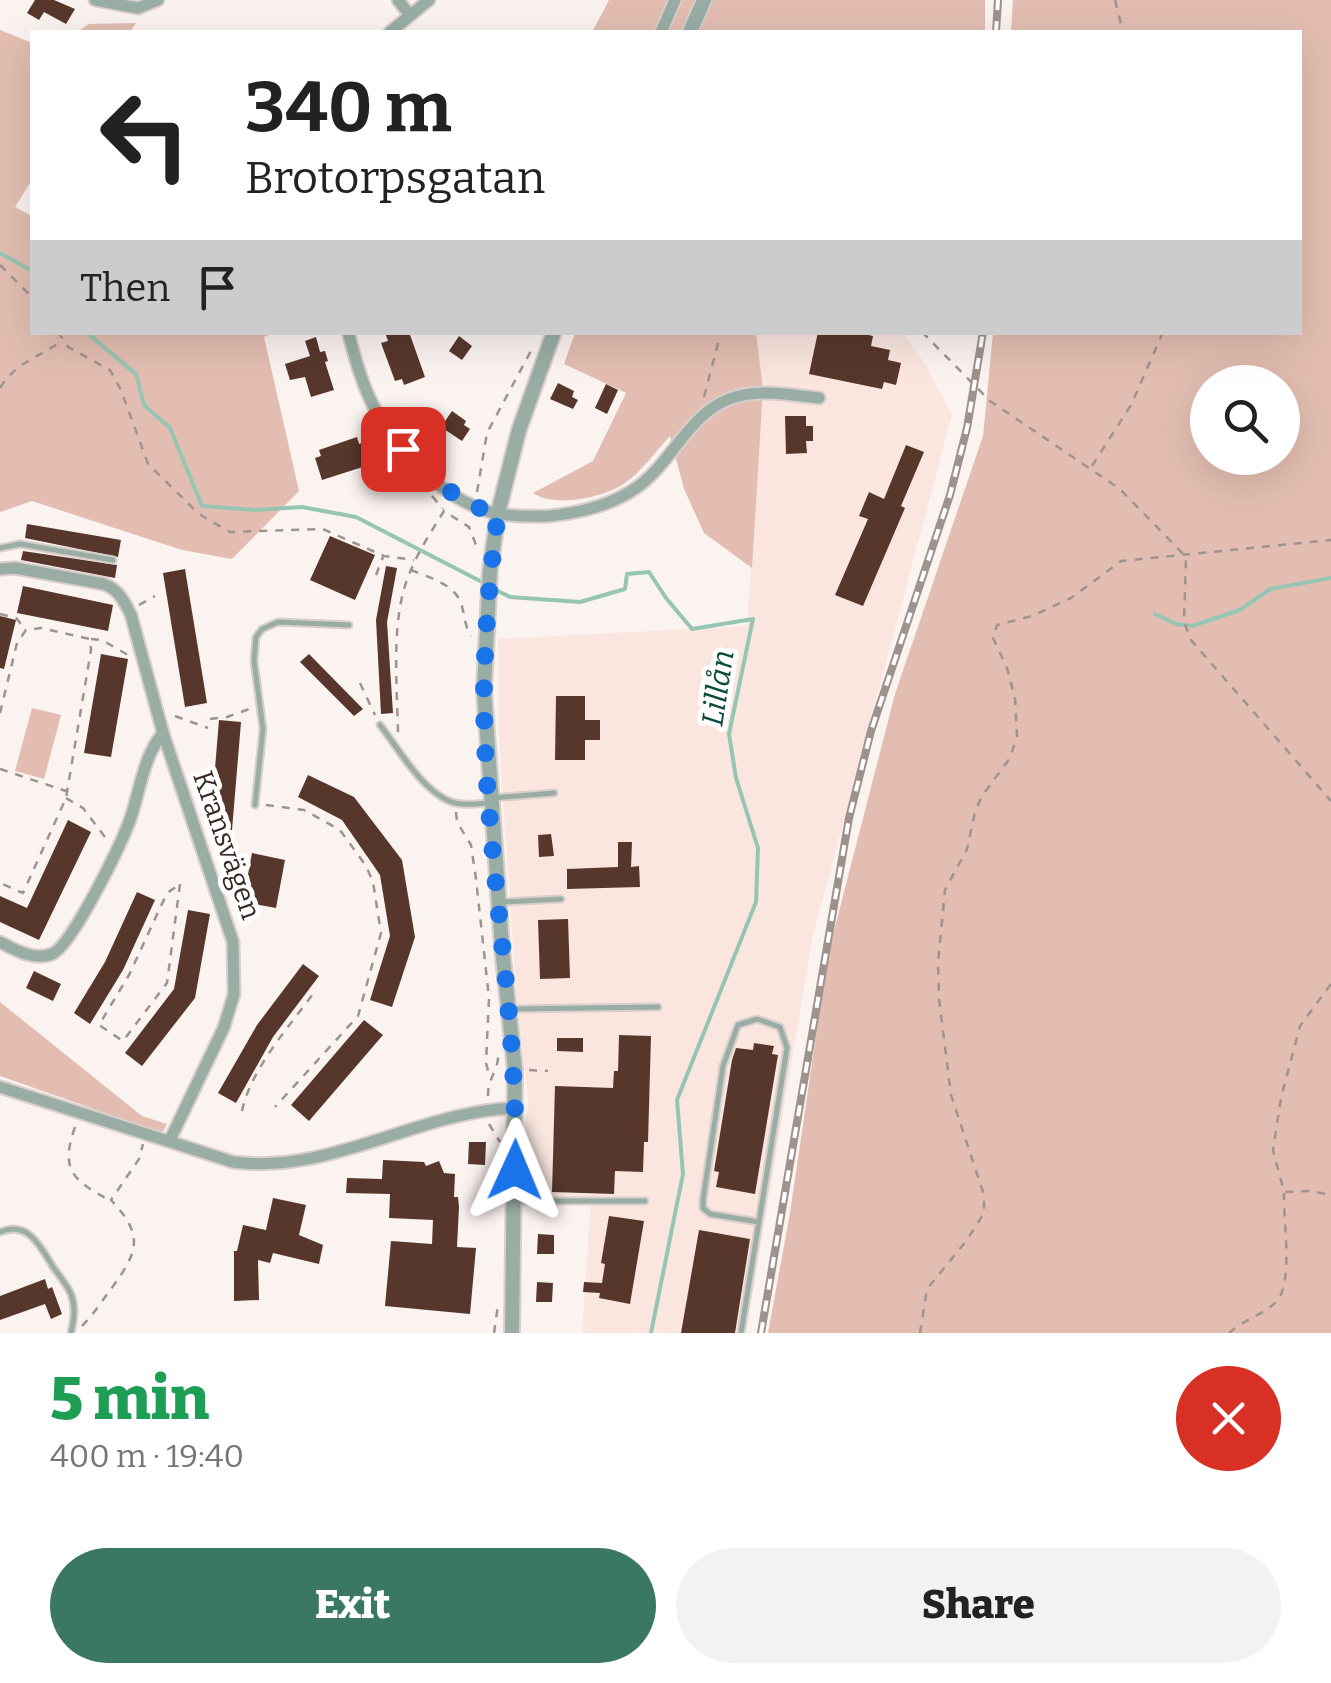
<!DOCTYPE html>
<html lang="en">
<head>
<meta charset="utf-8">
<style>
	body { margin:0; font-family:Bitter,serif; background:#f2f2f2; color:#222; height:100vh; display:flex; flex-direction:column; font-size:38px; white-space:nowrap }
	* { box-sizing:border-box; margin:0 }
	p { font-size:32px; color:#767676 }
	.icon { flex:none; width:55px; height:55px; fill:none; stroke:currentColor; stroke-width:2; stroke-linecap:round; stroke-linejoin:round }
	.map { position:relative; height:1333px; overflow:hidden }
	.sheet { display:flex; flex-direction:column; background:#fff; flex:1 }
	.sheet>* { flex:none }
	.top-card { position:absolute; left:30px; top:30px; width:1272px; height:305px; border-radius:0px; box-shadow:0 10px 40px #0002; background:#fff; color:#222; overflow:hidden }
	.fabs { position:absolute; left:1190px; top:365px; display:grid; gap:20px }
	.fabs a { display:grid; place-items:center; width:110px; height:110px; border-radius:50%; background:#fff; box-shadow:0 10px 40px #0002; font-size:50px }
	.pin { position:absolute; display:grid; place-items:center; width:85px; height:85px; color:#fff; margin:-42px; border-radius:20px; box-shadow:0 5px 15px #0006 }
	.me { position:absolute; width:110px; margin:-55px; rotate:1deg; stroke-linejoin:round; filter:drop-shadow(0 0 8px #0008) }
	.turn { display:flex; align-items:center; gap:35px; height:210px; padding:0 50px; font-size:45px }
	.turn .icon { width:130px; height:130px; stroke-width:2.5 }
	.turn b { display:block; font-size:70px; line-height:85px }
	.then { display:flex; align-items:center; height:95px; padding:0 50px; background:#0003; gap:20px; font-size:38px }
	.round { display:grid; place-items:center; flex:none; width:105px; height:105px; border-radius:52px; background:#f2f2f2 }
	.headline { display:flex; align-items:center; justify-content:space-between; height:170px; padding:0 50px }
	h1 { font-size:60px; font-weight:800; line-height:75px; color:#1e9e55 }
	.primary-button { display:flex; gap:20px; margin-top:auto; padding:20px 50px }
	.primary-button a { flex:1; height:115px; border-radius:60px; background:#3b7863; color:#fff; font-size:40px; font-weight:800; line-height:115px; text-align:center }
	.primary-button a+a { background:#f2f2f2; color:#222 }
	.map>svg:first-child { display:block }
	.built { fill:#fae6df }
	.green { fill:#e3bdb1; fill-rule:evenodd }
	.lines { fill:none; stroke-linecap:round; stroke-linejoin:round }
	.stream { stroke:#97c5b3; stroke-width:4 }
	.building { fill:#57372c }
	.service-casing { stroke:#d8cecb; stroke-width:9 }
	.minor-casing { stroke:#d8cecb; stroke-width:15 }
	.tertiary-casing { stroke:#d8cecb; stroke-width:18 }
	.path { stroke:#9e938f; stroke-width:2.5; stroke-dasharray:8 8; stroke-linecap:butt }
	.service { stroke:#99ada5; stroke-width:5 }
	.minor { stroke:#99ada5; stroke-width:11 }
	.tertiary { stroke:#99ada5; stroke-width:14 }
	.rail-casing { stroke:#9d928e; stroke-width:8 }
	.rail { stroke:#fff; stroke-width:4; stroke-dasharray:11; stroke-linecap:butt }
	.route { stroke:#1a73e8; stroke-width:18; stroke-dasharray:0 32.4 }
	.labels { text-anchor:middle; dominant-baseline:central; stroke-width:10; stroke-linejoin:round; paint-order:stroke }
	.street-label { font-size:28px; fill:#372823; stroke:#fff }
	.water-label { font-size:30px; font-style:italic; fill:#0c4a39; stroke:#fff }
</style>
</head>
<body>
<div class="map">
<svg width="1331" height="1333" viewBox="0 0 1331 1333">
	<rect width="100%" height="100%" fill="#fbf3f0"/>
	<path class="built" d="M756,333h147l24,34 25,48 -139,521 -67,397h-164l9,-133 -70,2 7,-103 -12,-110 -17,-250 -1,-100 249,-13 15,-222z"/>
	<g class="green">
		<path d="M609,0h376v32h-393z"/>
		<path d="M1013,0h318v1333h-563l22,-120 38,-259 67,-260 88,-258 10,-103 307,-1v-300h-289zM1208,382h74v76h-74z"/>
		<path d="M136,23l-6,9h-53l12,-8z"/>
		<path d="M0,30l32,13v137l-17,27 17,9v116l242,1 -10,4 35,154 -67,68 -50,-9 -150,-49 -32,11z"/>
		<path d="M575,333h181l7,56 -11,179 -48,-35 -20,-44 -14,-53c-14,15 -28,35 -45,47 -21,15 -71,25 -92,10l60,-32 33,-68 -62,-29z"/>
		<path d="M32,708l29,7 -17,64 -29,-8z"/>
		<path d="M0,1002l142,114 25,8 -5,9 -162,-57z"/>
	</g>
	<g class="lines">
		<g class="stream">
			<path d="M0,253l32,18"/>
			<path d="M86,332l50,42 8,31 26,23 32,78 53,4 47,-3 54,10 128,66"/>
			<path d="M492,588l18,9 70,5 45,-13 2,-15 22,-2 17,26 26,31 61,-10 -24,115 7,44 22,70 -2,54 -79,198 6,74 -32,159"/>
			<path d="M1155,614l21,10 16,2 48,-16 30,-21 61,-11"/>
		</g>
	</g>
	<g class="building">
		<path d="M35,0h19l21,9 -9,15 -22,-12 -5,8 -12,-7z"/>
		<path d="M394,332h15l16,45 -21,8 -2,-6 -7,2 -14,-38 7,-2 -2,-6z"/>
		<path d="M818,332h38l17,4 -2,10 19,4 -2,10 13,3 -5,22 -12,-3 -2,7 -73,-15z"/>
		<path d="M459,336l13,10 -10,14 -13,-9z"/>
		<path d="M316,337l4,15 5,-1 3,10 -3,1 9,28 -23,7 -6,-20 -15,3 -5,-16 25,-8 -5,-15z"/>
		<path d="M558,383l16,8 -2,6 6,3 -5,9 -23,-10z"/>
		<path d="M606,384l12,6 -11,24 -12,-6z"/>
		<path d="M452,411l14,10 -2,4 6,4 -8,12 -21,-14z"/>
		<path d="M785,416h21v10h7v15h-7l1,12 -21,1z"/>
		<path d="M357,437l2,7 6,-2 7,22 -50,16 -7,-22 6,-2 -2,-6z"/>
		<path d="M906,445l18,7 -23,54 4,2 -42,98 -28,-11 33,-76 -9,-3 10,-24 15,7z"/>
		<path d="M27,524l94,16 -3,17 -93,-19z"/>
		<path d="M330,536l45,19 -20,45 -45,-20z"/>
		<path d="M23,551l94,14 -2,13 -94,-18z"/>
		<path d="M386,566l11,2 -10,54 6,91 -12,1 -5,-94z"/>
		<path d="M185,569l22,134 -22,4 -22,-134z"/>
		<path d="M23,586l90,19 -5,26 -91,-18z"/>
		<path d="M0,616l16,4 -12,49 -4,-1z"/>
		<path d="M101,654l27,5 -17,98 -27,-4z"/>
		<path d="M309,654l54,55 -9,7 -54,-54z"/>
		<path d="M556,696h29v24h15v20h-15v20h-30z"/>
		<path d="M219,720l22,2 -9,108 -22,-1z"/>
		<path d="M308,775l46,22 48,63 13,77 -23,70 -22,-7 20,-64 -10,-61 -38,-55 -44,-23z"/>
		<path d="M68,820l23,12 -52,108 -39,-18v-26l27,12z"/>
		<path d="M551,834l3,22 -15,1 -1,-22z"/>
		<path d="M618,842h14l-1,25 8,-1 1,21 -73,2v-20l51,-2z"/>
		<path d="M252,853l33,7 -9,48 -33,-6z"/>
		<path d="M137,892l18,8 -32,70 -33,54 -16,-11 31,-51z"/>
		<path d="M188,910l22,4 -15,84 -53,68 -17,-13 49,-64z"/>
		<path d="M568,919l2,59 -30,1 -2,-59z"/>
		<path d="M303,964l16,12 -46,61 -37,66 -18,-10 39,-68z"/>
		<path d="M34,971l27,13 -8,17 -27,-13z"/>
		<path d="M364,1020l19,15 -74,86 -18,-16z"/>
		<path d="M619,1035l32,1 -3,106h-4l-1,30 -28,-1 -1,23 -62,-2 3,-106 58,2 1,-17h4z"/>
		<path d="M557,1038h26v14l-26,-1z"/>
		<path d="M754,1043l20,3 -2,8 6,1 -23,139 -39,-7 3,-15 -5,-1 18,-111 4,-12 17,2z"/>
		<path d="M469,1142h17l-1,23 -17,-1z"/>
		<path d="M383,1160l41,2 2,4 13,-5 5,12 11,1 -1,23h4l1,10 -2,40 19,1 -6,66 -85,-8 6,-65 41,3 1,-24 -44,-2 1,-24 -44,-1 1,-15 35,1z"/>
		<path d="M273,1198l33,7 -7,30 24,10 -4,19 -46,-11 -3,10 -12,-3 1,40 -25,1v-50h3l6,-26 23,5z"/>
		<path d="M609,1216l35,5 -14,83 -31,-6 1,-5 -17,-1 1,-10 18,1 3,-19 -4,-1z"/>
		<path d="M699,1230l51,9 -15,94h-54z"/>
		<path d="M538,1234l16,1v19h-17z"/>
		<path d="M45,1279l3,10 4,-2 10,27 -11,5 -6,-15 -45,16v-24z"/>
		<path d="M537,1282l16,1 -1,19h-16z"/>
	</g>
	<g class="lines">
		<defs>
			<g id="service">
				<path d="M0,548l20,-4 93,16"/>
				<path d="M380,725c19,24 40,63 69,76 12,5 26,3 39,2"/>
				<path d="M493,798l61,-5"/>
				<path d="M255,805l8,-76 -9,-68 2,-24 6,-8 16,-7 71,3"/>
				<path d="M502,902l59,-3"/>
				<path d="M512,1009l146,-2"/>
				<path d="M517,1201h128"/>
				<path d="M0,1232c28,-12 41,15 53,35 6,8 14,18 18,27 5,13 3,26 0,39"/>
				<path d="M741,1333c16,-95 31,-190 46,-285l-7,-21 -23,-8 -19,6 -15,41 -20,134v8l7,6 49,8"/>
			</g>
			<g id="minor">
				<path d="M95,0l43,8 20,-8"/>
				<path d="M398,0l12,15"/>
				<path d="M390,32l39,-32"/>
				<path d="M661,32l14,-32"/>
				<path d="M348,332c7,25 13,50 25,73 21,42 64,88 108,104 21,8 46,8 68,7 31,-3 61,-10 87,-28 35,-24 52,-73 93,-89 28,-11 61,-4 90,-1"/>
				<path d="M0,569l15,-1 89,16c15,6 20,17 27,31l32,118 70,209 1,52 -10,33 -54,113"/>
				<path d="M0,942c15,8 34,19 52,12 20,-8 69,-110 78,-134 10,-29 13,-63 33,-87"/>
				<path d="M0,1087l233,75c99,13 187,-52 284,-54"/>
			</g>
			<g id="tertiary">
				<path d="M690,32l14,-32"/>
				<path d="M512,1333l3,-263 -13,-122 -18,-258 6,-120 8,-57 21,-83 35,-98"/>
			</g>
		</defs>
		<use href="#service" class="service-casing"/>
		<use href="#minor" class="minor-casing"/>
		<use href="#tertiary" class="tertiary-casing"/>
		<g class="path">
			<path d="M1115,0l8,32"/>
			<path d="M0,265l32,32"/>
			<path d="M58,332l10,15 42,23 11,20 27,74 51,50 31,18 93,-3 61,27 30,4"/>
			<path d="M922,332l68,69 130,88 66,68 -2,65 7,18 140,161"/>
			<path d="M0,388c15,-25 39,-31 62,-47"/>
			<path d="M704,397l17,-65"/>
			<path d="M1092,466l39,-61 32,-73"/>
			<path d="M477,492l10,-59 46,-86"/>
			<path d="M432,496l11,13"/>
			<path d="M411,570c17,7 43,14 50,33 4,12 3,22 10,33"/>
			<path d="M376,575l7,-18"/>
			<path d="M139,605l16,-9"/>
			<path d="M0,614l16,4 9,11"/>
			<path d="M91,639l11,1 26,15"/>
			<path d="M360,683l15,32"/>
			<path d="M0,713l17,-70 9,-13 15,-2 49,11 1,11 -25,148 -43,95 -23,-10"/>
			<path d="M175,716l33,12"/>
			<path d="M210,719l17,-2 25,-9"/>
			<path d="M398,732c-1,-46 -6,-99 6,-143 8,-28 25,-54 40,-78l25,16 9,23"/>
			<path d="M0,769l66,22"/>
			<path d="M66,798l17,10 25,33"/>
			<path d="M266,805l38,5 36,20 26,36 7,16 8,51 -23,83 -83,91"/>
			<path d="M456,812l1,10 14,23 5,34 13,119 -3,65 4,15"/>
			<path d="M180,884l-13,99 -44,58 -24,-16 30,-50 38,-82z"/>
			<path d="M1331,984l-31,42 -19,72 -8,52 11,42 27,-1 20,4"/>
			<path d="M529,1070l19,1"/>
			<path d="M488,1096c-1,-17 12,-27 10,-44"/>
			<path d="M242,1111c9,-42 46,-83 71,-117"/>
			<path d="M489,1124l11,18"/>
			<path d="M75,1127c-15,42 -3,53 34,73"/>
			<path d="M82,1326c11,-11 20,-25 29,-37 27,-37 34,-53 0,-89l28,-41 4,-15"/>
			<path d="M494,1333l4,-28"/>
			<path d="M920,1333l7,-44 40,-49 17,-27v-18l-33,-100 -12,-96 -1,-36 7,-73 22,-41 8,-37 7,-16 28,-38 7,-22 -2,-38 -8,-30 -14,-30 4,-13 35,-9 39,-18 50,-37 210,-21"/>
			<path d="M1229,1333c14,-13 34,-18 47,-31 18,-18 7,-81 8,-109"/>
		</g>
		<use href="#service" class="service"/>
		<use href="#minor" class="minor"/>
		<use href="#tertiary" class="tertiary"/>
		<defs>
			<g id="rail">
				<path d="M996,32l2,-32"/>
				<path d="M761,1333l88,-515 22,-87 79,-236 17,-67 16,-96"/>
			</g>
		</defs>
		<use href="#rail" class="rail-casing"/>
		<use href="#rail" class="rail"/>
	</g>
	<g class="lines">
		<path class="route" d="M403,449c26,27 57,56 95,65 -8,58 -13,116 -14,175 -1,161 35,320 31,481"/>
	</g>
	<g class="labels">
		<g class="street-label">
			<text transform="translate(227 845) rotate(71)">Kransvägen</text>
		</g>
		<g class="water-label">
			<text transform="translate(718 688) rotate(-81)">Lillån</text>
		</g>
	</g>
</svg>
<div class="fabs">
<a><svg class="icon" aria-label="search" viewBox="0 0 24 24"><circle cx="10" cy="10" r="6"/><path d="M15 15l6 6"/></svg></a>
</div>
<div class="pin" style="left:403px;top:449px;background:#d93025"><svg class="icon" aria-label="arrive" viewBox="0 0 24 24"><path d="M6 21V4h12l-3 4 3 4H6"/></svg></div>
<svg class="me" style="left:515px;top:1170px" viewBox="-20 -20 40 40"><path d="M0-17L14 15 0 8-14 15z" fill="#1a73e8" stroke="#fff" stroke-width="4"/></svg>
<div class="top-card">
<div class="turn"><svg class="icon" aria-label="left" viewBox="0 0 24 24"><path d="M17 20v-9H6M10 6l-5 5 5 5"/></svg><div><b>340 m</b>Brotorpsgatan</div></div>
<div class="then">Then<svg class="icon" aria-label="arrive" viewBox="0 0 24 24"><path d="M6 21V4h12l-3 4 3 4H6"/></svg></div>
</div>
</div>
<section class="sheet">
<div class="headline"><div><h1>5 min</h1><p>400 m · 19:40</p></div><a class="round" style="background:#d93025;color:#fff"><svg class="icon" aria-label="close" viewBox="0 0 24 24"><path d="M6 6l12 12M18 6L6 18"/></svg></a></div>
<div class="primary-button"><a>Exit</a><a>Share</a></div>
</section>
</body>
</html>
